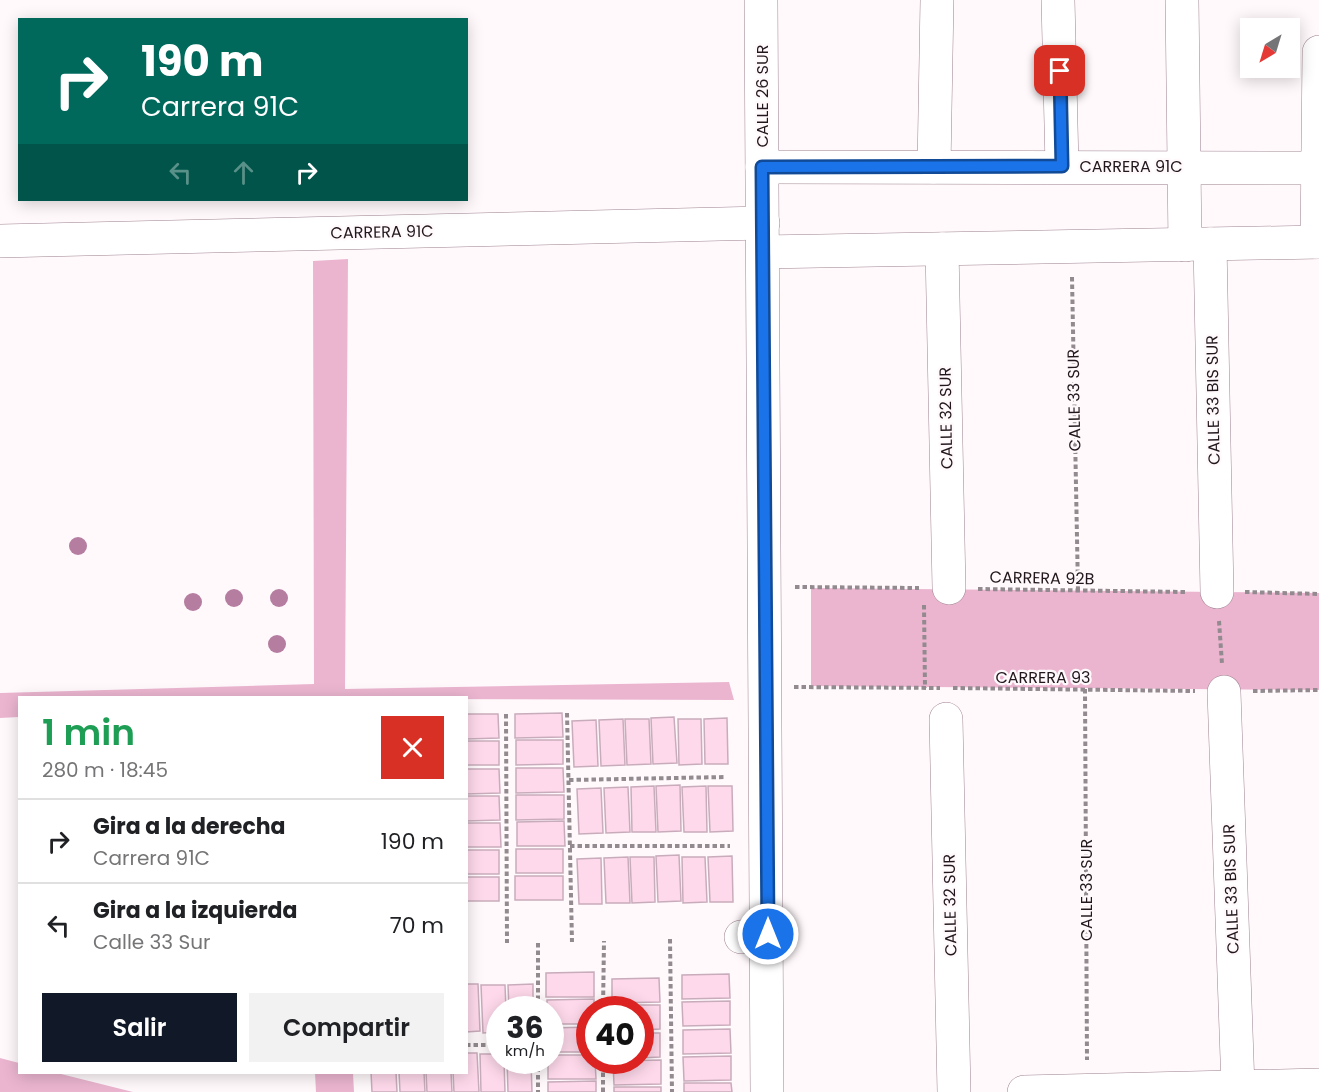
<!DOCTYPE html>
<html lang="es">
<head>
<meta charset="utf-8">
<style>
	body { margin:0; font-family:Poppins,sans-serif; background:#f2f2f2; color:#202124; height:100vh; display:flex; flex-direction:column; font-size:22px; white-space:nowrap }
	* { box-sizing:border-box; margin:0 }
	p { font-size:20px; color:#757577 }
	.icon { flex:none; width:33px; height:33px; fill:none; stroke:currentColor; stroke-width:2; stroke-linecap:round; stroke-linejoin:round }
	.map { position:relative; flex:1; overflow:hidden }
	.side { position:absolute; left:18px; top:696px; width:450px; height:378px; display:flex; flex-direction:column; background:#fff; border-radius:0px; box-shadow:0 3px 15px #0003 }
	.side>* { flex:none }
	.hud { position:absolute; left:18px; top:18px; width:450px; height:183px; border-radius:0px; box-shadow:0 3px 15px #0003; background:#00695c; color:#fff; overflow:hidden }
	.needle { width:39px; rotate:218deg }
	.controls { position:absolute; left:1240px; top:18px; display:grid; gap:12px }
	.controls a { display:grid; place-items:center; width:60px; height:60px; border-radius:0px; background:#fff; box-shadow:0 3px 15px #0003; font-size:30px }
	.speed { position:absolute; left:486px; top:996px; display:flex; gap:12px; font-size:30px; font-weight:700; text-align:center }
	.speed>* { display:grid; place-content:center; width:78px; height:78px; border-radius:50%; background:#fff; box-shadow:0 3px 15px #0003; line-height:1 }
	.speed small { font-size:15px; font-weight:400 }
	.speed .limit { border:9px solid #d22; background:#fff; color:#111 }
	.pin { position:absolute; display:grid; place-items:center; width:51px; height:51px; color:#fff; margin:-26px; border-radius:12px; box-shadow:0 3px 9px #0006 }
	.me { position:absolute; width:66px; margin:-33px; rotate:0deg; stroke-linejoin:round; filter:drop-shadow(0 0 4px #0008) }
	.turn { display:flex; align-items:center; gap:21px; height:126px; padding:0 24px; font-size:27px }
	.turn .icon { width:78px; height:78px; stroke-width:2.5 }
	.turn b { display:block; font-size:42px; line-height:51px }
	.lanes { display:flex; align-items:center; height:57px; padding:0 24px; background:#0003; justify-content:center; gap:30px; direction:ltr }
	.lanes .off { opacity:.35 }
	.round { display:grid; place-items:center; flex:none; width:63px; height:63px; border-radius:0px; background:#f2f2f2 }
	.headline { display:flex; align-items:center; justify-content:space-between; height:102px; padding:0 24px }
	h1 { font-size:36px; font-weight:600; line-height:45px; color:#1e9e55 }
	.cta { display:flex; gap:12px; margin-top:auto; padding:12px 24px }
	.cta a { flex:1; height:69px; border-radius:0px; background:#111827; color:#fff; font-size:24px; font-weight:600; line-height:69px; text-align:center }
	.cta a+a { background:#f2f2f2; color:#202124 }
	ul { padding:0; list-style:none }
	li { display:flex; align-items:center; gap:18px; height:84px; padding:0 24px; border-top:2px solid #e0e0e0 }
	li div { flex:1 }
	li b { display:block; font-size:22px }
	li em { font-style:normal }
	.map>svg:first-child { display:block }
	.green { fill:#ebb5d0 }
	.building { fill:#fed9eb; stroke:#c9acbb; stroke-width:1.5 }
	.lines { fill:none; stroke-linecap:round; stroke-linejoin:round }
	.minor-casing { stroke:#9f8391; stroke-width:34 }
	.path { stroke:#928a8e; stroke-width:4; stroke-dasharray:4.5 3; stroke-linecap:butt }
	.minor { stroke:#fff; stroke-width:33 }
	.tree { fill:#b57da0 }
	.route-casing { stroke:#114b97; stroke-width:15 }
	.route { stroke:#1a73e8; stroke-width:10 }
	.labels { text-anchor:middle; dominant-baseline:central; stroke-width:4.5; stroke-linejoin:round; paint-order:stroke }
	.street-label { font-size:16px; fill:#21171c; stroke:#fff9fc }
</style>
</head>
<body>
<div class="map">
<svg width="1319" height="1092" viewBox="0 0 1319 1092">
	<rect width="100%" height="100%" fill="#fff9fc"/>
	<g class="green">
		<path d="M348,259l-3,430 384,-7 5,18 -714,-2 -1,19 -19,1v-25l314,-9 -1,-423z"/>
		<path d="M811,588l508,5v97l-508,-4z"/>
		<path d="M0,1058l19,5 1,9 37,1 76,19h-133z"/>
		<path d="M315,1073h38l1,19h-38z"/>
	</g>
	<g class="building">
		<path d="M562,713l1,24 -48,1v-24z"/>
		<path d="M466,714h32l1,24 -33,1z"/>
		<path d="M674,717l3,46 -24,1 -2,-46z"/>
		<path d="M727,718l1,46h-23l-1,-45z"/>
		<path d="M623,719l2,46 -24,1 -2,-46z"/>
		<path d="M625,719h24l2,45 -24,1z"/>
		<path d="M678,719h23l1,45 -23,1z"/>
		<path d="M596,720l2,46 -24,1 -2,-46z"/>
		<path d="M516,740h47v24l-47,1z"/>
		<rect x="466" y="741" width="33" height="24"/>
		<path d="M516,768h47l1,24 -48,1z"/>
		<path d="M466,769h33l1,24 -34,1z"/>
		<path d="M680,785l1,46 -23,1 -2,-46z"/>
		<path d="M654,786l2,46h-24l-1,-45z"/>
		<path d="M706,786l1,46h-23l-2,-45z"/>
		<path d="M708,786h24l1,45 -23,1z"/>
		<path d="M628,787l2,45 -24,1 -2,-45z"/>
		<path d="M601,788l2,45 -24,1 -2,-45z"/>
		<path d="M516,795h48v24l-48,1z"/>
		<path d="M466,796h33l1,24 -34,1z"/>
		<path d="M564,821l1,25h-48v-24z"/>
		<path d="M466,823h34l1,24h-35z"/>
		<rect x="516" y="849" width="47" height="24"/>
		<rect x="466" y="850" width="33" height="24"/>
		<path d="M679,855l2,46 -23,1 -2,-46z"/>
		<path d="M732,856l1,46h-23l-2,-45z"/>
		<path d="M628,857l2,46h-24l-2,-45z"/>
		<path d="M630,857h24l1,45 -23,1z"/>
		<path d="M682,857h23l2,45 -24,1z"/>
		<path d="M601,858l1,46h-23l-2,-45z"/>
		<rect x="515" y="876" width="48" height="24"/>
		<rect x="466" y="877" width="33" height="24"/>
		<path d="M594,972v25h-48v-24z"/>
		<path d="M729,974l1,24 -48,1v-24z"/>
		<path d="M659,978l1,24 -48,1v-24z"/>
		<path d="M466,984h12l2,47 -14,1z"/>
		<path d="M533,984v26h-24l-1,-25z"/>
		<path d="M481,985h24l1,25h-6v22l-17,1z"/>
		<path d="M594,999v11h-4v14h-40v-14h-3v-10z"/>
		<path d="M730,1001v24l-47,1 -1,-24z"/>
		<path d="M612,1005h48v24l-20,1v-20h-28z"/>
		<path d="M590,1027v25h-40v-24z"/>
		<path d="M730,1029l1,24 -48,1v-24z"/>
		<path d="M640,1033h20v24l-20,1z"/>
		<path d="M466,1053h11l2,39h-25l-1,-20h13z"/>
		<path d="M480,1054h20v6h4l1,32h-24z"/>
		<path d="M550,1055h40v5h5l1,19h-48v-19h2z"/>
		<path d="M731,1056v24l-47,1 -1,-24z"/>
		<path d="M507,1060h24l1,32h-24z"/>
		<path d="M661,1060v24l-47,1 -1,-24z"/>
		<path d="M371,1072h25l1,20h-25z"/>
		<path d="M399,1072h25l1,20h-25z"/>
		<path d="M426,1072h25l1,20h-25z"/>
		<path d="M596,1081v11h-48v-10z"/>
		<path d="M684,1083h47l1,9h-48z"/>
		<rect x="614" y="1087" width="47" height="5"/>
	</g>
	<g class="lines">
		<defs>
			<g id="minor">
				<path d="M761,0l6,1092"/>
				<path d="M1058,0l4,166"/>
				<path d="M1182,0l3,245"/>
				<path d="M762,167l557,1"/>
				<path d="M934,167l3,-167"/>
				<path d="M0,241l763,-18"/>
				<path d="M1317,242l2,-190"/>
				<path d="M1210,244l7,348"/>
				<path d="M942,249l7,339"/>
				<path d="M763,252l556,-10"/>
				<path d="M1224,692l14,395"/>
				<path d="M946,719l8,373"/>
				<path d="M741,937l27,-3"/>
				<path d="M1024,1092l295,-7"/>
			</g>
		</defs>
		<use href="#minor" class="minor-casing"/>
		<g class="path">
			<path d="M1072,277l6,313"/>
			<path d="M795,587l124,1"/>
			<path d="M978,589l208,3"/>
			<path d="M1245,592l74,2"/>
			<path d="M924,605l1,83"/>
			<path d="M1219,621l3,43"/>
			<path d="M794,687l146,1"/>
			<path d="M953,688l242,3"/>
			<path d="M1085,689l2,371"/>
			<path d="M1253,691l66,-1"/>
			<path d="M567,713l5,229"/>
			<path d="M506,714l1,229"/>
			<path d="M569,780l157,-3"/>
			<path d="M570,846h160"/>
			<path d="M670,939l2,153"/>
			<path d="M538,943v67"/>
			<path d="M603,1010l1,-69"/>
			<path d="M466,1045h34"/>
			<path d="M538,1060v32"/>
			<path d="M603,1092v-32"/>
		</g>
		<use href="#minor" class="minor"/>
	</g>
	<g class="tree">
		<circle cx="78" cy="546" r="9"/>
		<circle cx="234" cy="598" r="9"/>
		<circle cx="279" cy="598" r="9"/>
		<circle cx="193" cy="602" r="9"/>
		<circle cx="277" cy="644" r="9"/>
	</g>
	<g class="lines">
		<defs>
			<path id="route" d="M768,934l-6,-767 300,-1 -2,-95"/>
		</defs>
		<use href="#route" class="route-casing"/>
		<use href="#route" class="route"/>
	</g>
	<g class="labels">
		<g class="street-label">
			<text transform="translate(762 96) rotate(-90)">CALLE 26 SUR</text>
			<text x="1131" y="166">CARRERA 91C</text>
			<text transform="translate(382 232) rotate(-1)">CARRERA 91C</text>
			<text transform="translate(1074 400) rotate(-91)">CALLE 33 SUR</text>
			<text transform="translate(1213 400) rotate(-91)">CALLE 33 BIS SUR</text>
			<text transform="translate(946 418) rotate(-91)">CALLE 32 SUR</text>
			<text transform="translate(1042 578) rotate(1)">CARRERA 92B</text>
			<text x="1043" y="677">CARRERA 93</text>
			<text transform="translate(1231 889) rotate(-92)">CALLE 33 BIS SUR</text>
			<text transform="translate(1086 890) rotate(-90)">CALLE 33 SUR</text>
			<text transform="translate(950 905) rotate(-91)">CALLE 32 SUR</text>
		</g>
	</g>
</svg>
<div class="controls">
<a><svg class="needle" viewBox="-14 -14 28 28"><path d="M0-13l5 13h-10z" fill="#e53935"/><path d="M0 13l5-13h-10z" fill="#757577"/></svg></a>
</div>
<div class="speed"><div>36<small>km/h</small></div><div class="limit">40</div></div>
<div class="pin" style="left:1060px;top:71px;background:#d93025"><svg class="icon" aria-label="arrive" viewBox="0 0 24 24"><path d="M6 21V4h12l-3 4 3 4H6"/></svg></div>
<svg class="me" style="left:768px;top:934px" viewBox="-20 -20 40 40"><circle r="17" fill="#1a73e8" stroke="#fff" stroke-width="3"/><path d="M0-11L8 9 0 5-8 9z" fill="#fff"/></svg>
<div class="hud">
<div class="turn"><svg class="icon" aria-label="right" viewBox="0 0 24 24"><path d="M7 20v-9h11M14 6l5 5-5 5"/></svg><div><b>190 m</b>Carrera 91C</div></div>
<div class="lanes"><svg class="icon off" aria-label="left" viewBox="0 0 24 24"><path d="M17 20v-9H6M10 6l-5 5 5 5"/></svg><svg class="icon off" aria-label="ahead" viewBox="0 0 24 24"><path d="M12 20V5M6 11l6-6 6 6"/></svg><svg class="icon" aria-label="right" viewBox="0 0 24 24"><path d="M7 20v-9h11M14 6l5 5-5 5"/></svg></div>
</div>
<section class="side">
<div class="headline"><div><h1>1 min</h1><p>280 m · 18:45</p></div><a class="round" style="background:#d93025;color:#fff"><svg class="icon" aria-label="close" viewBox="0 0 24 24"><path d="M6 6l12 12M18 6L6 18"/></svg></a></div>
<ul>
<li><svg class="icon" aria-label="right" viewBox="0 0 24 24"><path d="M7 20v-9h11M14 6l5 5-5 5"/></svg><div><b>Gira a la derecha</b><p>Carrera 91C</p></div><em>190 m</em></li>
<li><svg class="icon" aria-label="left" viewBox="0 0 24 24"><path d="M17 20v-9H6M10 6l-5 5 5 5"/></svg><div><b>Gira a la izquierda</b><p>Calle 33 Sur</p></div><em>70 m</em></li>
</ul>
<div class="cta"><a>Salir</a><a>Compartir</a></div>
</section>
</div>
</body>
</html>
